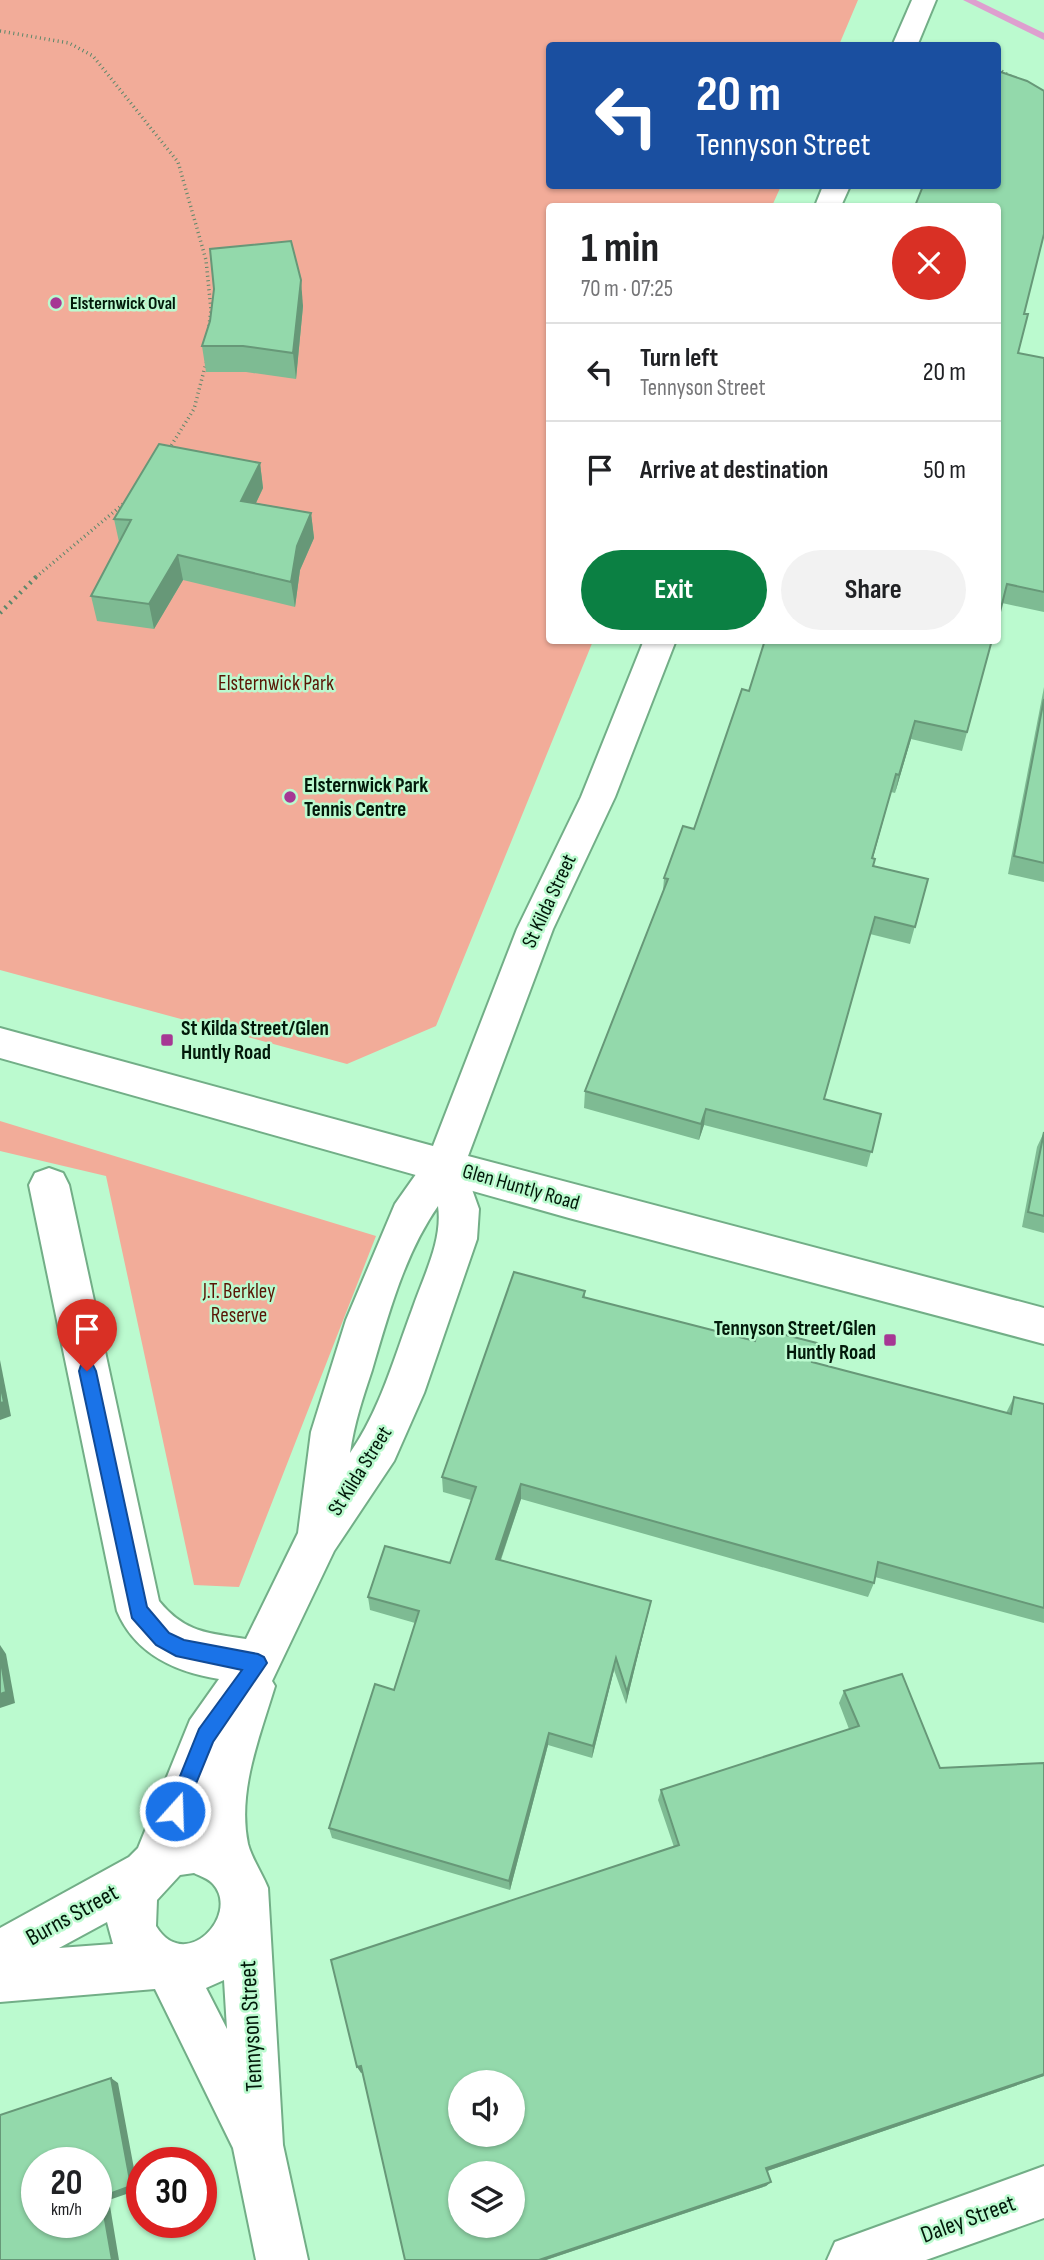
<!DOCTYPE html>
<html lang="en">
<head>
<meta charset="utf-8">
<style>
	body { margin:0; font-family:"Sofia Sans Condensed",sans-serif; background:#f2f2f2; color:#202124; height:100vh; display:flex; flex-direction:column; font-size:26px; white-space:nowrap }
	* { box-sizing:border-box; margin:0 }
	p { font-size:23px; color:#757577 }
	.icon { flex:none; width:38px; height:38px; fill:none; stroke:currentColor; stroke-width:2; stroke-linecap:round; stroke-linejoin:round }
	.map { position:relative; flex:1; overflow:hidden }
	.drawer { position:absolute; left:546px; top:203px; width:455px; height:441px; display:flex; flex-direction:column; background:#fff; border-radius:7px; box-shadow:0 2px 5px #0004 }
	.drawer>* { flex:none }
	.banner { position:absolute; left:546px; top:42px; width:455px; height:147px; border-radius:7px; box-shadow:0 2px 5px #0004; background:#1a4fa0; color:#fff; overflow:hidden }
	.controls { position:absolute; left:448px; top:2070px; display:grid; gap:14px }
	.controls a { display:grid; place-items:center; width:77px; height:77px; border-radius:50%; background:#fff; box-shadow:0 2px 5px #0004; font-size:35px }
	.speed { position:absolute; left:21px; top:2147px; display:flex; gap:14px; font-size:35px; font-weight:700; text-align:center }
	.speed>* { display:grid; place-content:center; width:91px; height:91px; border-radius:50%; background:#fff; box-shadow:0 2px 5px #0004; line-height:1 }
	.speed small { font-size:18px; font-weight:400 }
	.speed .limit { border:10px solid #d22; background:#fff; color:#111 }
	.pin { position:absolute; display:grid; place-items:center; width:60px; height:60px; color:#fff; margin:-72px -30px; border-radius:50% 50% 50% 0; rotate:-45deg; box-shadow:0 0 7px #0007 }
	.pin .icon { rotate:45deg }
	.me { position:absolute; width:77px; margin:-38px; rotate:20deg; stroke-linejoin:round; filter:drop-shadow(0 0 5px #0008) }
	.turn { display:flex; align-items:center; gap:24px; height:147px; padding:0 35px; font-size:32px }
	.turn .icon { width:91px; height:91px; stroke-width:2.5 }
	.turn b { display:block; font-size:49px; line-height:60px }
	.round { display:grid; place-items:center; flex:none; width:74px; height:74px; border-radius:37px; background:#f2f2f2 }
	.head { display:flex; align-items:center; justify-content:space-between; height:119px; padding:0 35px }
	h1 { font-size:42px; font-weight:700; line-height:52px }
	.primary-button { display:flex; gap:14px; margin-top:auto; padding:14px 35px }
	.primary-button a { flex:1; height:80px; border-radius:42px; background:#0b8043; color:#fff; font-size:28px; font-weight:700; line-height:80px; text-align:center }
	.primary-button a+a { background:#f2f2f2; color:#202124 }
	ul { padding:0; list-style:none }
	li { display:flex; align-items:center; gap:21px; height:98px; padding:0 35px; border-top:2px solid #e0e0e0 }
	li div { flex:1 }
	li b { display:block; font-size:26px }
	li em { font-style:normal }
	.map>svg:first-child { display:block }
	.green { fill:#f2ac99 }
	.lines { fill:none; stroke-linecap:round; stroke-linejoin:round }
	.stream { fill:#de9fcf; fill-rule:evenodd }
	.minor-casing { stroke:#72ae87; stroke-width:4 }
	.secondary-casing { stroke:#72ae87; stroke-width:4 }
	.path-far1 { stroke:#5c876a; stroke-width:3.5; stroke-dasharray:1 3.5; stroke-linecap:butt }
	.path { stroke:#5c876a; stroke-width:4.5; stroke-dasharray:2 5; stroke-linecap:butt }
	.minor { fill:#fff; fill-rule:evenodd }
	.secondary { fill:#fff; fill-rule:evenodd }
	.wall { fill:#7ebb93 }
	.shaded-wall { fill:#679878 }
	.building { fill:#93d9ab; stroke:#679878; stroke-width:2; fill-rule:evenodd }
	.route { fill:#1a73e8; stroke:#114b97; stroke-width:2 }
	.poi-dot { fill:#a63794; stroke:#bbfacf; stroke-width:2.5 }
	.labels { text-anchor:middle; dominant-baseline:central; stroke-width:5; stroke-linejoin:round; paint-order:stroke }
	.far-poi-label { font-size:18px; font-weight:bold; fill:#02190a; stroke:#bbfacf; text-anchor:start }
	.park-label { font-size:21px; fill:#591605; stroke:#bbfacf }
	.poi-label { font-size:21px; font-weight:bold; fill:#02190a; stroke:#bbfacf; text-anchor:start }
	.street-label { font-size:21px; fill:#02190a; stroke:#bbfacf }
	.near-street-label { font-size:24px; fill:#02190a; stroke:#bbfacf }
</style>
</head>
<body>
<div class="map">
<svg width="1044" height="2260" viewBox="0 0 1044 2260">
	<rect width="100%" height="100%" fill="#bbfacf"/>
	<g class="green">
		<path d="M0,0h858l-19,45 -289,1v140h231l-9,20h-222v434l43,1 -157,385 -89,38 -347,-94z"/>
		<path d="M0,1121l376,115 -137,351 -45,-2 -88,-409 -106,-25z"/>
	</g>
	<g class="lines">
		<path class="stream" d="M963,0h13l68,33v7z"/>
		<defs>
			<g id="minor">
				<path d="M445,1148l14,5 20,56 -2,30 -53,154 -30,68 -60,90 -62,130 3,5c-15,50 -38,105 -27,158 4,15 14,29 20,44l15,257 25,115h-52l-23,-112 -78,-159 -155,13v-74l129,-71 9,-9 52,-128 29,-41c-44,-7 -84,-25 -102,-68l-88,-426 6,-12 14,-5 14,5 6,12 90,416c26,32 49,32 87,38l52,-106 13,-101 35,-112 49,-116 36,-51zM438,1206c5,35 -15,71 -26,104 -18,48 -32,100 -62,143 4,-29 13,-56 22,-83 16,-55 33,-117 66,-164zM199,1813v14l-5,-1zM194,1873c6,3 15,6 19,11 28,31 -28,90 -57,42l1,-26 23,-25zM107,1922l6,22 -54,4zM224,1980l3,49 -21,-41z"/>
				<path d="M1044,2166v52l-118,42h-99l8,-18z"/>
			</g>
			<g id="secondary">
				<path d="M912,0h24l-19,46h-25z"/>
				<path d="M823,186h27l-9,20h-26z"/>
				<path d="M644,640h32l-61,157 -62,132 -85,227 576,152v36l-475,-126 -569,-160v-30l433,118 84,-217 64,-132z"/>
			</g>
		</defs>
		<use href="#minor" class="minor-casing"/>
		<use href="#secondary" class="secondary-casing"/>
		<g class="path-far1">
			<path d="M0,31l69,12 24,13 85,106 28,98 5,50 -2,16"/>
			<path d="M998,69l14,8"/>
			<path d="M169,449l25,-40 12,-46"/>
			<path d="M36,577l92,-77"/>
		</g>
		<path class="path" d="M0,613l38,-38"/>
		<use href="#minor" class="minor"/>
		<use href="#secondary" class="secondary"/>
	</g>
	<g class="wall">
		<path d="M998,206l26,108 -6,39 26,5v254l-42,-9z"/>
		<path d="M303,306l-7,73 -50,-7h-40l-4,-26z"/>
		<path d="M260,463l3,25 -7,15 55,10 3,25 -14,32 -5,37 -112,-27 -29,49 -57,-8 -6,-25 28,-54 -5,-23z"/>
		<path d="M992,640l-30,111 -51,-12 -16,54 -4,-1 -18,66v8l55,13 -18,65 -40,-10 -46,165 57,15 -14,53 -163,-42 -5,15 -115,-32 1,-17 78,-200 1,-13 30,-49 55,-138z"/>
		<path d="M1044,687v195l-36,-8z"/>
		<path d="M1044,1132v101l-22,-6 15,-80z"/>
		<path d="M585,1291v6l227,65 194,51 8,-16 30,7v219l-169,-46 -1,6 -6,14 -347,-98 -20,61 150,41 -3,13 -22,90 -12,-34 -22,88 -44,-13 -38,145 -178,-52 -3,-10 65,-138 21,-67 -45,-13 -2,-13 82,-34 21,-63 -28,-8 -1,-15z"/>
		<path d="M844,1691l96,77 104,308 -277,95 4,11 -5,4 -220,74h-141l-42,-188 -2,1 313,-226 -16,-47 3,-10 188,-61 -10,-26z"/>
	</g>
	<g class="shaded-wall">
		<path d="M301,280l2,26 -7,73 -3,-26z"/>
		<path d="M260,463l3,25 -18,38 -4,-25z"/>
		<path d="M311,513l3,25 -14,32 -5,37 -4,-25 6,-36z"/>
		<path d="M178,555l5,25 -29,49 -5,-25z"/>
		<path d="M915,721l-4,18 -16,54 4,-18z"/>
		<path d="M896,774l-5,18 -23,83 4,-17z"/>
		<path d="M706,1109l-2,16 -5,15 2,-16z"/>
		<path d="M0,1360l11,56 -11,4z"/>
		<path d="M521,1484v15l-25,74v-14z"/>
		<path d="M651,1601l-3,13 -22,90 1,-12z"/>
		<path d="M0,1645l6,9 9,49 -15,5z"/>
		<path d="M616,1658l-2,12 -22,88 1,-12z"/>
		<path d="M549,1733l-1,12 -38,145 -1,-9z"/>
		<path d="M361,2066l3,6 -3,1 -4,-6z"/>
		<path d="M1044,2074v2l-283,97 5,-5z"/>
		<path d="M111,2078l7,5 20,107 -29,10 10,60h-7l-11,-63z"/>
		<path d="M771,2182l-5,4 -220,74h-7z"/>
	</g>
	<g class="building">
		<path d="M998,71l29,10 17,10v143l-20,80h4l-10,39 26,5v234l-37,-8 -9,36v-414h-83l8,-20h75z"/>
		<path d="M291,241l10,39 -8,73 -50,-7h-41l8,-25 4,-32 -4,-40z"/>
		<path d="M159,444l101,19 -19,38 70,12 -14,33 -6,36 -113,-27 -29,49 -58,-8 40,-76 -17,-1z"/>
		<path d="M765,640h227l-25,92 -52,-11 -16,54 -3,-1 -24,84 3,1 -2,7 55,13 -13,48 -40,-10 -51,182 57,15 -9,38 -166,-43 -5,15 -116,-33 83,-212 -4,-1 19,-52 11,3 48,-140 7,2z"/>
		<path d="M1044,699v164l-30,-7z"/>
		<path d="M1044,1132v84l-16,-4z"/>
		<path d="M514,1272l71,19 -2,6 172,44 3,-13 59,15 -5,19 199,52 3,-17 30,7v204l-166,-46 -4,21 -353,-99 -25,75 155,42 -24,91 -11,-34 -23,88 -44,-13 -40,148 -180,-53 46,-144 19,6 25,-79 -51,-14 17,-51 65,17 26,-76 -34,-10z"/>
		<path d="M0,1384l4,18 -4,1z"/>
		<path d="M0,1656l6,36 -6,2z"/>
		<path d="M902,1674l38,94 104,-5v311l-278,94 5,14 -232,78h-134l-44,-194 -4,1 -26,-107 348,-115 -18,-55 198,-64 -15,-35zM460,2082h53v53h-53zM460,2174h53v52h-53z"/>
		<path d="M111,2078l20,108 -30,11 11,63h-112v-145zM37,2163h59v59h-59z"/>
	</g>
	<path class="route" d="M87,1363l6,2 3,6 51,236 22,26 15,7 74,14 6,3 3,6 -54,79 -31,76 -7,3 -6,-3 -3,-7 33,-82 43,-59 -66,-14 -20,-11 -24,-27 -53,-247 2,-6z"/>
	<g class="poi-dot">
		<circle cx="56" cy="303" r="7"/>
		<circle cx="290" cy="797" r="7"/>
		<rect x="160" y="1033" width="14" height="14" rx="3.5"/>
		<rect x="883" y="1333" width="14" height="14" rx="3.5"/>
	</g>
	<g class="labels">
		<g class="far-poi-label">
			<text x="70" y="303">Elsternwick Oval</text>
		</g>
		<g class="park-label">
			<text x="276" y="683">Elsternwick Park</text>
			<text x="239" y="1291">J.T. Berkley<tspan x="239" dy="24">Reserve</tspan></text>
		</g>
		<g class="poi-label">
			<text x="304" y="785">Elsternwick Park<tspan x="304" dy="24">Tennis Centre</tspan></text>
			<text x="181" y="1028">St Kilda Street/Glen<tspan x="181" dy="24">Huntly Road</tspan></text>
			<text x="876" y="1328" text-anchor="end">Tennyson Street/Glen<tspan x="876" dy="24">Huntly Road</tspan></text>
		</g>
		<g class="street-label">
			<text transform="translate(549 901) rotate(-65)">St Kilda Street</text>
			<text transform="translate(521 1187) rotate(16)">Glen Huntly Road</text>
			<text transform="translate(360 1471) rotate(-58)">St Kilda Street</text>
		</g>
		<g class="near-street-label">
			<text transform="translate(72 1915) rotate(-29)">Burns Street</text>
			<text transform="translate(251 2026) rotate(-93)">Tennyson Street</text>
			<text transform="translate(968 2219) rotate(-20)">Daley Street</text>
		</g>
	</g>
</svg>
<div class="controls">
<a><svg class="icon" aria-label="sound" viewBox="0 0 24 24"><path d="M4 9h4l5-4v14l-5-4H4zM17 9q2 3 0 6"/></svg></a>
<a><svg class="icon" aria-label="layers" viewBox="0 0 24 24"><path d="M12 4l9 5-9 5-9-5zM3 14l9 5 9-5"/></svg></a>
</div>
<div class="speed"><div>20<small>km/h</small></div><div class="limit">30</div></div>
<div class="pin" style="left:87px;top:1371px;background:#d93025"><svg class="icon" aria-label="arrive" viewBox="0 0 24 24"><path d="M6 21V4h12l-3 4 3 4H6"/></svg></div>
<svg class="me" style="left:175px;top:1811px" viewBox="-20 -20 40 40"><circle r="17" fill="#1a73e8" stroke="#fff" stroke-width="3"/><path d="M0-11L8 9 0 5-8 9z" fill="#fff"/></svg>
<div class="banner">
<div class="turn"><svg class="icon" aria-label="left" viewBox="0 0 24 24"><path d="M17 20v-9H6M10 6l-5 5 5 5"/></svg><div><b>20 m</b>Tennyson Street</div></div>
</div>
<section class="drawer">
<div class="head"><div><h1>1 min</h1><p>70 m · 07:25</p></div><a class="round" style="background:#d93025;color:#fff"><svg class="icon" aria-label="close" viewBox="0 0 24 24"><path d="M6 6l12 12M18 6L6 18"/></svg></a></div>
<ul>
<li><svg class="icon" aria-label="left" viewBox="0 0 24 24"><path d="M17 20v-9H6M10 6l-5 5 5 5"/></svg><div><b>Turn left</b><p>Tennyson Street</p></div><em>20 m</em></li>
<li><svg class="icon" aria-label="arrive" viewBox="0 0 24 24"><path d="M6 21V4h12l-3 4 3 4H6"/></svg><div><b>Arrive at destination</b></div><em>50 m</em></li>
</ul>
<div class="primary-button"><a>Exit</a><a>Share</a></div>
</section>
</div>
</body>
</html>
